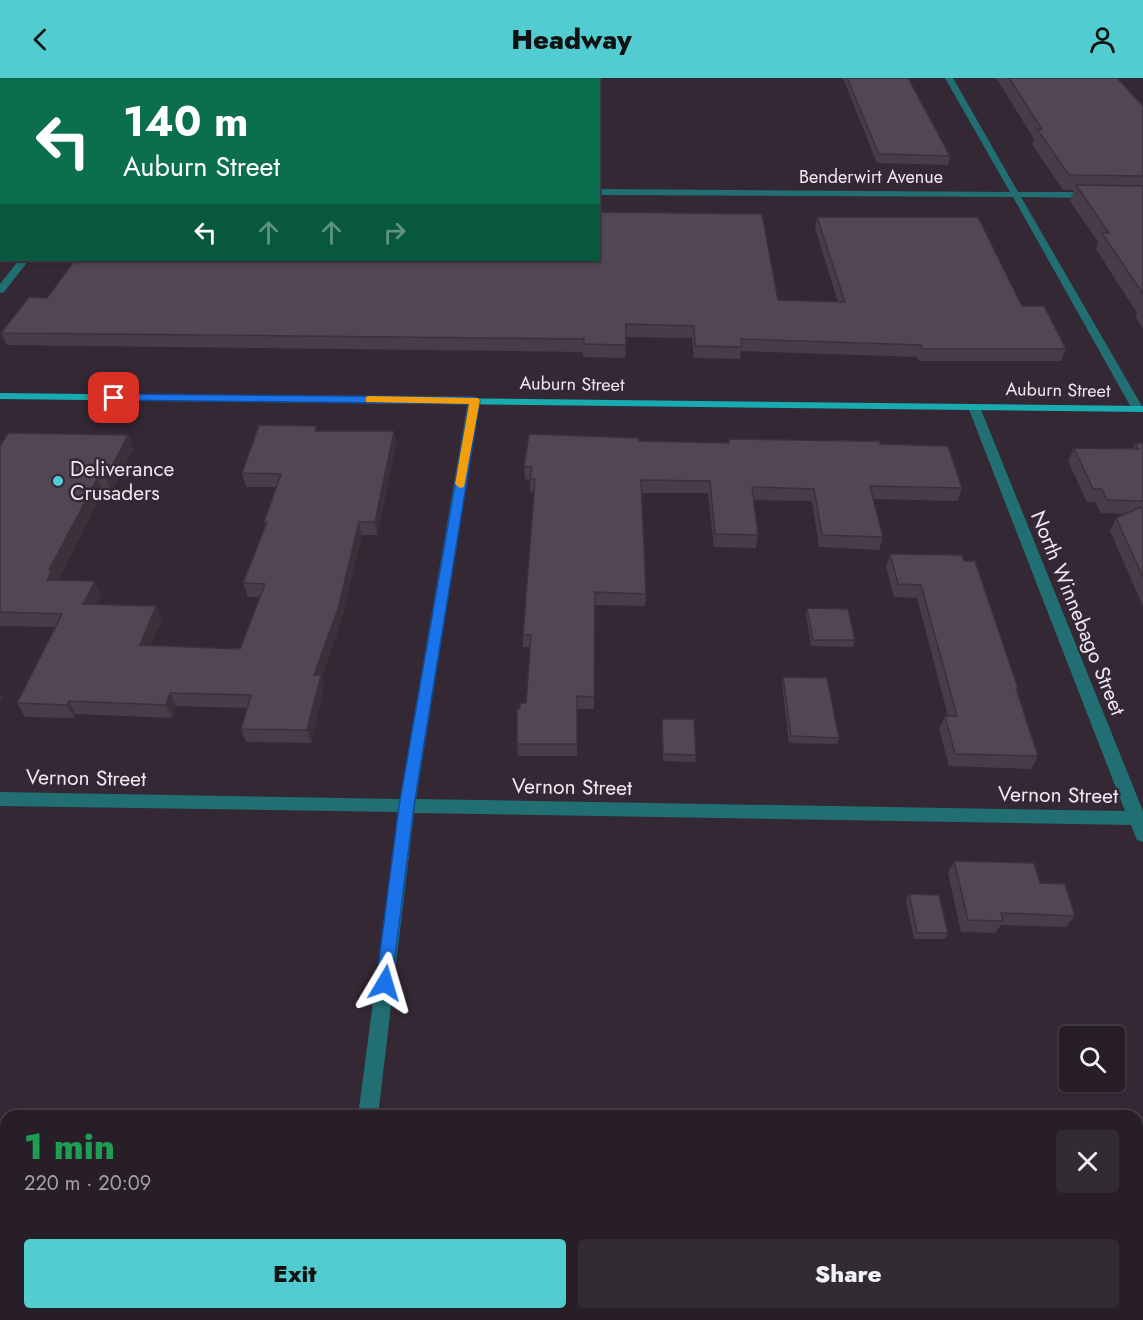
<!DOCTYPE html>
<html lang="en">
<head>
<meta charset="utf-8">
<style>
	body { margin:0; font-family:Jost,sans-serif; background:#332b34; color:#f1f3f6; height:100vh; display:flex; flex-direction:column; font-size:22px; white-space:nowrap }
	* { box-sizing:border-box; margin:0 }
	p { font-size:20px; color:#a4a2a8 }
	.icon { flex:none; width:33px; height:33px; fill:none; stroke:currentColor; stroke-width:2; stroke-linecap:round; stroke-linejoin:round }
	.map { position:relative; flex:1; overflow:hidden }
	.side { position:absolute; left:0px; top:1032px; width:1143px; height:210px; display:flex; flex-direction:column; background:#271e28; border-radius:18px 18px 0 0; box-shadow:0 2px 4px #0004,0 0 0 2px #433c45 }
	.side>* { flex:none }
	.banner { position:absolute; left:0px; top:0px; width:600px; height:183px; box-shadow:0 2px 4px #0004,0 0 0 2px #433c45; background:#0b6e4f; color:#fff; overflow:hidden }
	.buttons { position:absolute; left:1059px; top:948px; display:grid; gap:12px }
	.buttons a { display:grid; place-items:center; width:66px; height:66px; border-radius:6px; background:#271e28; box-shadow:0 2px 4px #0004,0 0 0 2px #433c45; font-size:30px }
	.pin { position:absolute; display:grid; place-items:center; width:51px; height:51px; color:#fff; margin:-26px; border-radius:12px; box-shadow:0 3px 9px #0006 }
	.me { position:absolute; width:66px; margin:-33px; rotate:7deg; stroke-linejoin:round; filter:drop-shadow(0 0 4px #0008) }
	.turn { display:flex; align-items:center; gap:21px; height:126px; padding:0 24px; font-size:27px }
	.turn .icon { width:78px; height:78px; stroke-width:2.5 }
	.turn b { display:block; font-size:42px; line-height:51px }
	.lanes { display:flex; align-items:center; height:57px; padding:0 24px; background:#0003; justify-content:center; gap:30px; direction:ltr }
	.lanes .off { opacity:.35 }
	.round { display:grid; place-items:center; flex:none; width:63px; height:63px; border-radius:6px; background:#332b34 }
	.head { display:flex; align-items:center; justify-content:space-between; height:102px; padding:0 24px }
	h1 { font-size:36px; font-weight:800; line-height:45px; color:#1e9e55 }
	.action { display:flex; gap:12px; margin-top:auto; padding:12px 24px }
	.action a { flex:1; height:69px; border-radius:6px; background:#51ccd1; color:#111; font-size:24px; font-weight:800; line-height:69px; text-align:center }
	.action a+a { background:#332b34; color:#f1f3f6 }
	header { display:flex; justify-content:space-between; align-items:center; height:78px; padding:0 24px; background:#51ccd1; color:#111; font-size:27px; font-weight:800 }
	.map>svg:first-child { display:block }
	.lines { fill:none; stroke-linecap:round; stroke-linejoin:round }
	.minor { fill:#216f72; fill-rule:evenodd }
	.major { fill:#18abb0; fill-rule:evenodd }
	.wall { fill:#473c48 }
	.shaded-wall { fill:#3a313b }
	.building { fill:#534654; stroke:#3a313b; stroke-width:1.5 }
	.route { fill:#1a73e8; stroke:#114b97; stroke-width:1.5 }
	.slow { fill:#f59e0b }
	.poi-dot { fill:#51ccd1; stroke:#342835; stroke-width:2 }
	.labels { text-anchor:middle; dominant-baseline:central; stroke-width:5; stroke-linejoin:round; paint-order:stroke }
	.far-street-label { font-size:18px; fill:#efe7f0; stroke:#342835 }
	.poi-label { font-size:21px; fill:#efe7f0; stroke:#342835; text-anchor:start }
	.street-label { font-size:21px; fill:#efe7f0; stroke:#342835 }
</style>
</head>
<body>
<header><svg class="icon" aria-label="back" viewBox="0 0 24 24"><path d="M15 5l-7 7 7 7"/></svg>Headway<svg class="icon" aria-label="person" viewBox="0 0 24 24"><circle cx="12" cy="8" r="4"/><path d="M4 21q1-7 8-7t8 7"/></svg></header>
<div class="map">
<svg width="1143" height="1242" viewBox="0 0 1143 1242">
	<rect width="100%" height="100%" fill="#342835"/>
	<g class="lines">
		<g class="minor">
			<path d="M161,0h8l-8,2z"/>
			<path d="M945,0h8l65,114h72l4,3 -4,3 -69,-1 122,211 -1,3h-8l-2,-2 -119,-212 -415,-2v-6l412,3z"/>
			<path d="M19,182h10l-25,32 -4,1v-9z"/>
			<path d="M474,320l6,3 -64,398 709,12 -157,-404 6,-3 6,3 163,404v31l-6,-2 -6,-15 -717,-12 -36,303h-20l40,-304 -398,-6v-14l400,7 68,-398z"/>
			<rect x="332" y="1236" width="22" height="6"/>
		</g>
		<path class="major" d="M0,315l1143,13v6l-1143,-13z"/>
	</g>
	<g class="wall">
		<path d="M843,0h65l42,78 -2,9 -71,-2z"/>
		<path d="M996,0h121l26,28v223l-7,-12 1,-4 -41,-64 2,-7 -28,-41 4,-11h-11l-31,-46 2,-5z"/>
		<rect x="0" y="5" width="2" height="108"/>
		<path d="M817,139l205,89 44,43 -5,12h-142l-2,-4 -176,-6 -1,8 -46,-1 -2,-20 -66,-1 -1,21 -42,-1v-5l-576,-7 -6,-12 777,-33 60,2 -23,-74z"/>
		<path d="M318,353l78,14 -19,90h-15l-21,87 -19,56 2,10 -13,55 -65,-1 -5,-13 6,-21 -71,-2 -4,12 -96,-4 -2,4 -49,-1 -8,-14 38,-76 -55,-1v-180l128,-11 5,14 -22,43h-8l-45,88 43,15 -5,9 60,2 6,13 -11,26 89,4 20,-52h-12l-5,-14 22,-57 -1,-4 12,-35h-30l-4,-14z"/>
		<path d="M729,361l151,5 82,44 -4,13 -85,-2 10,38 -4,13 -60,-3 -7,-46 -59,-1 5,35 -2,13 -42,-1 -6,-54h-66l4,101 -1,12 -50,-1 -1,104h-17v47h-59l-1,-12 3,-35 6,-6 4,-56h-7v-12l11,-143 -4,-1v-11l-5,-1 -1,-12 115,-26 89,2z"/>
		<path d="M1135,365h8v163l-33,-75 6,-13 10,-4 -25,-1 -6,-11h-8l-19,-41 6,-13 59,1z"/>
		<path d="M890,476l74,7 54,127 -1,3 21,65 -7,13 -82,-3 -10,-37 6,-13h3l-31,-118 -23,-1 -8,-30z"/>
		<path d="M807,530l48,32 -2,7 -42,-1 -5,-31z"/>
		<path d="M783,599l56,61 -2,6 -48,-1 -7,-59z"/>
		<path d="M662,641l34,36 -1,7 -32,-1z"/>
		<path d="M954,783l86,22 35,33 -9,11 -65,-2 -6,8 -34,-1 -13,-59z"/>
		<path d="M909,816l39,39 -3,6h-31l-8,-39z"/>
	</g>
	<g class="shaded-wall">
		<path d="M394,353l2,14 -19,90 -2,-13z"/>
		<path d="M128,357l5,14 -22,43 -5,-14z"/>
		<path d="M97,401l6,13 -46,89 -10,-1 2,-10z"/>
		<path d="M359,444l3,13 -21,87 -19,56 2,10 -13,55 -4,-13 7,-55z"/>
		<path d="M95,503l6,14 -11,23 -7,-14z"/>
		<path d="M156,528l6,13 -16,39 -6,-13z"/>
		<path d="M0,615l3,5 -3,5z"/>
		<path d="M170,615l6,13 -4,12 -6,-13z"/>
		<path d="M69,623l7,13 -2,4 -7,-13z"/>
	</g>
	<g class="building">
		<path d="M8,0h93l-2,2h-92z"/>
		<path d="M847,0h61l42,78 -71,-2z"/>
		<path d="M1009,0h108l26,28v70l-74,-1 -32,-46h5z"/>
		<rect x="0" y="5" width="2" height="100"/>
		<path d="M1076,107l67,1v108l-41,-61h7z"/>
		<path d="M598,134l164,2 16,86 67,2 -28,-85h161l44,89h22l22,43h-144l-1,-4 -180,-6 1,8 -47,-1 -1,-20 -68,-2v21l-42,-1v-5l-583,-6 28,-36 18,1 28,-38h523z"/>
		<path d="M259,347l58,1 -2,5h79l-19,91h-16l-21,87 -24,66h7l-14,55 -66,-1 10,-34 -81,-2 -4,12 -97,-4 -2,4 -50,-2 45,-89 -62,-2v-166l8,-13 120,2 -22,43 -9,1 -48,91h3l-5,10 48,1 -12,23 73,2 -16,39 100,4 25,-65 -22,-1 24,-61h-3l17,-48 -39,-1z"/>
		<path d="M529,356l110,4v3l90,2v-4l129,2h21l1,3 68,2 14,42 -92,-2 13,51 -61,-2 -8,-46 -62,-2 6,48 -43,-1 -5,-53 -69,-1 5,114 -51,-2 -1,105 -17,-1v48h-60v-35h3v-6h6l5,-68h-8l12,-156h-5l2,-12h-8z"/>
		<path d="M1135,365h8v58l-36,-1 -5,-11h-9l-19,-41 65,1z"/>
		<path d="M1141,429l2,4v66l-27,-59z"/>
		<path d="M890,476l72,1 2,6h11l43,127h-2l22,68 -83,-2 -10,-38h12l-36,-131 -23,-1z"/>
		<path d="M807,530l41,1 7,31h-42z"/>
		<path d="M783,599l44,1 12,60 -48,-2z"/>
		<path d="M662,641h32l2,36 -33,-1z"/>
		<path d="M954,783l80,2 6,20 25,1 10,32 -74,-3 2,8 -35,-1z"/>
		<path d="M909,816l30,1 9,38h-31z"/>
	</g>
	<path class="route" d="M114,316l360,3 6,3 -66,406 -23,183 -6,2 -6,-2 -3,-6 23,-177 70,-402 -359,-4 -1,-2z"/>
	<path class="slow" d="M369,318l109,2 2,2 -16,87 -4,1 -5,-4 14,-80 -103,-2v-5z"/>
	<circle class="poi-dot" cx="58" cy="403" r="6"/>
	<g class="labels">
		<g class="far-street-label">
			<text x="871" y="99">Benderwirt Avenue</text>
			<text transform="translate(572 306) rotate(1)">Auburn Street</text>
			<text transform="translate(1058 312) rotate(1)">Auburn Street</text>
		</g>
		<g class="poi-label">
			<text x="70" y="391">Deliverance<tspan x="70" dy="24">Crusaders</tspan></text>
		</g>
		<g class="street-label">
			<text transform="translate(1078 535) rotate(68)">North Winnebago Street</text>
			<text transform="translate(86 700) rotate(1)">Vernon Street</text>
			<text transform="translate(572 709) rotate(1)">Vernon Street</text>
			<text transform="translate(1058 717) rotate(1)">Vernon Street</text>
		</g>
	</g>
</svg>
<div class="buttons">
<a><svg class="icon" aria-label="search" viewBox="0 0 24 24"><circle cx="10" cy="10" r="6"/><path d="M15 15l6 6"/></svg></a>
</div>
<div class="pin" style="left:114px;top:320px;background:#d93025"><svg class="icon" aria-label="arrive" viewBox="0 0 24 24"><path d="M6 21V4h12l-3 4 3 4H6"/></svg></div>
<svg class="me" style="left:385px;top:905px" viewBox="-20 -20 40 40"><path d="M0-17L14 15 0 8-14 15z" fill="#1a73e8" stroke="#fff" stroke-width="4"/></svg>
<div class="banner">
<div class="turn"><svg class="icon" aria-label="left" viewBox="0 0 24 24"><path d="M17 20v-9H6M10 6l-5 5 5 5"/></svg><div><b>140 m</b>Auburn Street</div></div>
<div class="lanes"><svg class="icon" aria-label="left" viewBox="0 0 24 24"><path d="M17 20v-9H6M10 6l-5 5 5 5"/></svg><svg class="icon off" aria-label="ahead" viewBox="0 0 24 24"><path d="M12 20V5M6 11l6-6 6 6"/></svg><svg class="icon off" aria-label="ahead" viewBox="0 0 24 24"><path d="M12 20V5M6 11l6-6 6 6"/></svg><svg class="icon off" aria-label="right" viewBox="0 0 24 24"><path d="M7 20v-9h11M14 6l5 5-5 5"/></svg></div>
</div>
<section class="side">
<div class="head"><div><h1>1 min</h1><p>220 m · 20:09</p></div><a class="round"><svg class="icon" aria-label="close" viewBox="0 0 24 24"><path d="M6 6l12 12M18 6L6 18"/></svg></a></div>
<div class="action"><a>Exit</a><a>Share</a></div>
</section>
</div>
</body>
</html>
